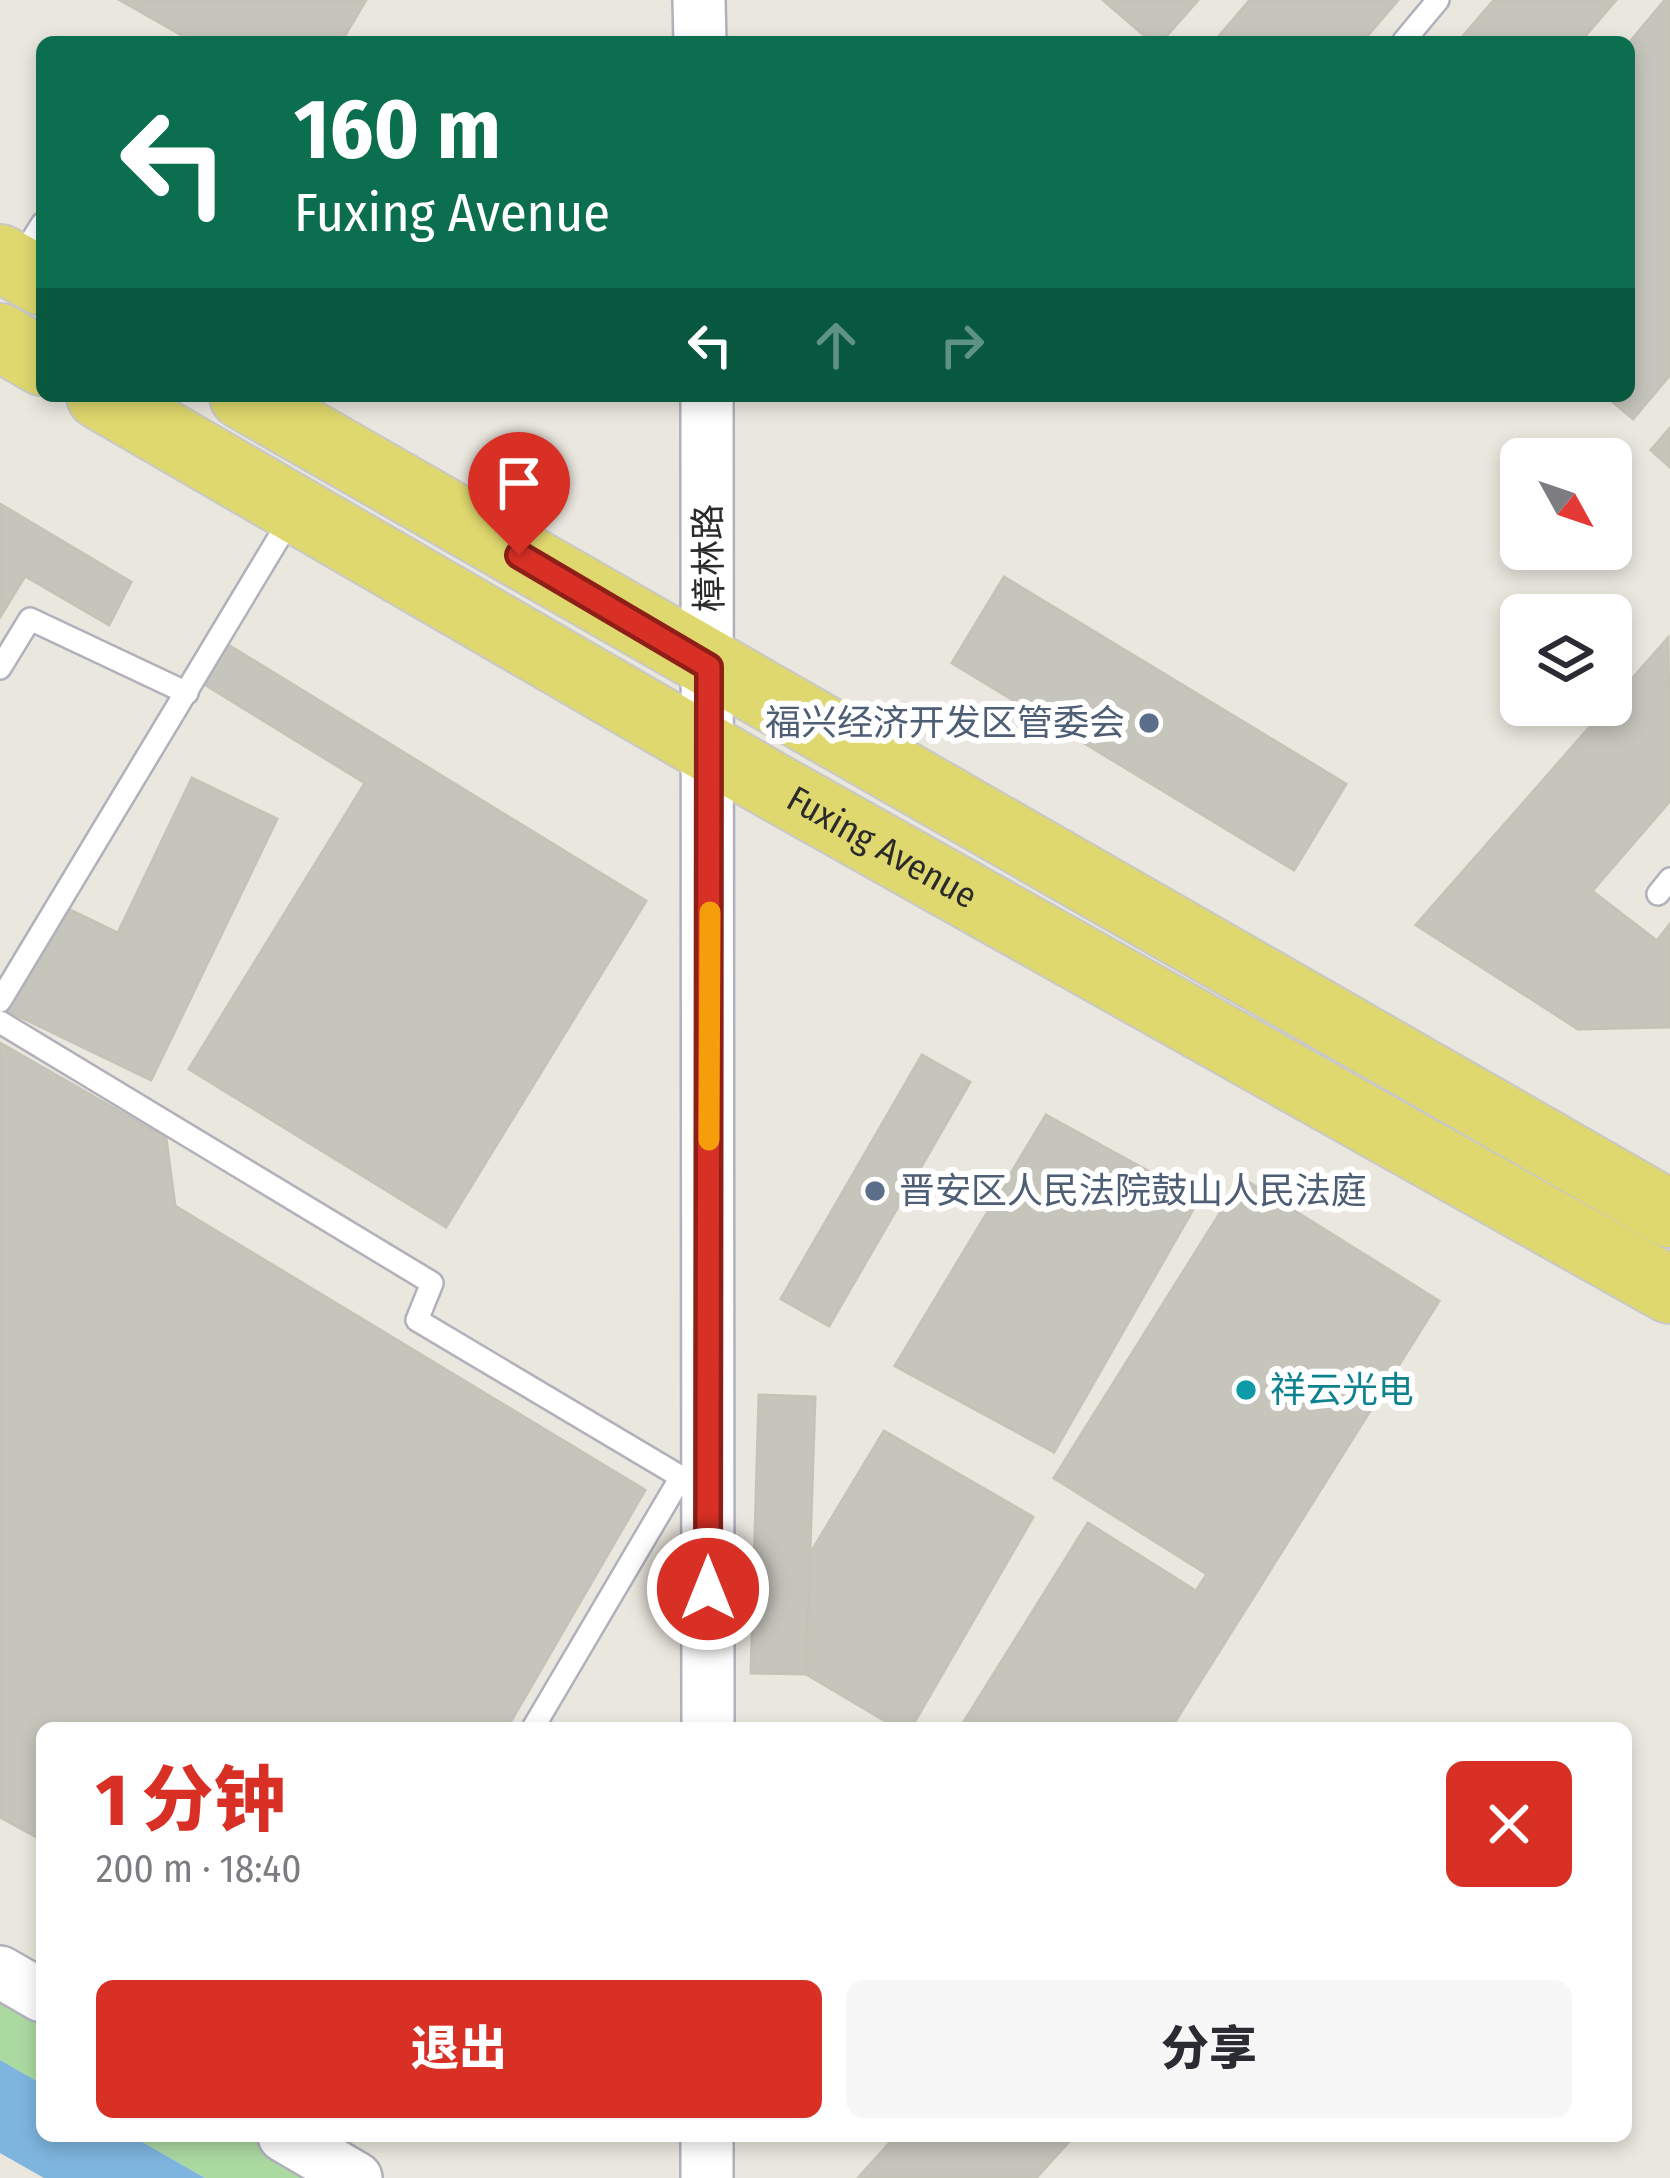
<!DOCTYPE html>
<html lang="zh">
<head>
<meta charset="utf-8">
<style>
	body { margin:0; font-family:"Fira Sans Condensed","Noto Sans SC",sans-serif; background:#f7f7f7; color:#2b2b33; height:100vh; display:flex; flex-direction:column; font-size:45px; white-space:nowrap }
	* { box-sizing:border-box; margin:0 }
	p { font-size:39px; color:#7c7c81 }
	.icon { flex:none; width:66px; height:66px; fill:none; stroke:currentColor; stroke-width:2; stroke-linecap:round; stroke-linejoin:round }
	.map { position:relative; flex:1; overflow:hidden }
	.panel { position:absolute; left:36px; top:1722px; width:1596px; height:420px; display:flex; flex-direction:column; background:#fff; border-radius:18px; box-shadow:0 6px 18px #0003 }
	.panel>* { flex:none }
	.banner { position:absolute; left:36px; top:36px; width:1599px; height:366px; border-radius:18px; box-shadow:0 6px 18px #0003; background:#0b6e4f; color:#fff; overflow:hidden }
	.needle { width:78px; rotate:130deg }
	.buttons { position:absolute; left:1500px; top:438px; display:grid; gap:24px }
	.buttons a { display:grid; place-items:center; width:132px; height:132px; border-radius:18px; background:#fff; box-shadow:0 6px 18px #0003; font-size:60px }
	.pin { position:absolute; display:grid; place-items:center; width:102px; height:102px; color:#fff; margin:-123px -51px; border-radius:50% 50% 50% 0; rotate:-45deg; box-shadow:0 0 12px #0007 }
	.pin .icon { rotate:45deg }
	.me { position:absolute; width:132px; margin:-66px; rotate:0deg; stroke-linejoin:round; filter:drop-shadow(0 0 9px #0008) }
	.turn { display:flex; align-items:center; gap:42px; height:252px; padding:0 60px; font-size:54px }
	.turn .icon { width:156px; height:156px; stroke-width:2.5 }
	.turn b { display:block; font-size:84px; line-height:102px }
	.lanes { display:flex; align-items:center; height:114px; padding:0 60px; background:#0003; justify-content:center; gap:60px; direction:ltr }
	.lanes .off { opacity:.35 }
	.round { display:grid; place-items:center; flex:none; width:126px; height:126px; border-radius:18px; background:#f7f7f7 }
	.overview { display:flex; align-items:center; justify-content:space-between; height:204px; padding:0 60px }
	h1 { font-size:72px; font-weight:800; line-height:90px; color:#d93025 }
	.action { display:flex; gap:24px; margin-top:auto; padding:24px 60px }
	.action a { flex:1; height:138px; border-radius:18px; background:#d93025; color:#fff; font-size:48px; font-weight:800; line-height:138px; text-align:center }
	.action a+a { background:#f7f7f7; color:#2b2b33 }
	.map>svg:first-child { display:block }
	.green { fill:#abdaa1 }
	.water { fill:#7eb5df }
	.building { fill:#c6c5bc; stroke:#c5c3b8; stroke-width:3 }
	.lines { fill:none; stroke-linecap:round; stroke-linejoin:round }
	.service-casing { stroke:#b1b1bc; stroke-width:26 }
	.tertiary-casing { stroke:#b1b1bc; stroke-width:56 }
	.primary-casing { stroke:#c8c8c8; stroke-width:70 }
	.service { stroke:#fff; stroke-width:21 }
	.tertiary { stroke:#fff; stroke-width:51 }
	.primary { stroke:#dfd86e; stroke-width:66 }
	.route-casing { stroke:#8d1f18; stroke-width:30 }
	.route { stroke:#d93025; stroke-width:21 }
	.slow { stroke:#f59e0b; stroke-width:21 }
	.service-dot { fill:#5c6f8a; stroke:#fff; stroke-width:4.5 }
	.culture-dot { fill:#0f9aa8; stroke:#fff; stroke-width:4.5 }
	.labels { text-anchor:middle; dominant-baseline:central; stroke-width:12; stroke-linejoin:round; paint-order:stroke }
	.street-label { font-size:36px; fill:#2a2a2a; stroke:#fff }
	.service-label { font-size:36px; fill:#4e5e75; stroke:#fff; text-anchor:end }
	.culture-label { font-size:36px; fill:#0d838f; stroke:#fff; text-anchor:start }
</style>
</head>
<body>
<div class="map">
<svg width="1670" height="2178" viewBox="0 0 1670 2178">
	<rect width="100%" height="100%" fill="#eae7de"/>
	<g class="green">
		<path d="M0,1983l42,25v76l-42,-24z"/>
		<path d="M132,2136h131l73,42h-131z"/>
	</g>
	<path class="water" d="M0,2060l42,24v52h90l73,42h-161l-44,-25z"/>
	<g class="building">
		<path d="M120,0h246l-25,42h-147z"/>
		<path d="M1103,0h95l-37,42h-9z"/>
		<path d="M1250,0h148l-36,42h-148z"/>
		<path d="M1494,0h122l-36,42h-122z"/>
		<path d="M1665,0h5v375l-37,44 -27,-23h23v-353z"/>
		<path d="M1670,428v39l-19,-17z"/>
		<path d="M0,504l131,78 -22,43 -84,-49 -25,41z"/>
		<path d="M1004,577l342,207 -52,86 -342,-207z"/>
		<path d="M1668,638l2,163 -78,90 65,50 13,-17v103l-92,2 -162,-104z"/>
		<path d="M225,643l421,258 -200,326 -257,-158 176,-286 -164,-101z"/>
		<path d="M192,778l85,41 -126,261 -143,-69 52,-106 58,28z"/>
		<path d="M0,1043l166,95 9,68 470,284 -138,238h-465v112l-42,-23z"/>
		<path d="M922,1055l48,27 -141,244 -48,-27z"/>
		<path d="M1046,1115l153,84 -145,253 -159,-86z"/>
		<path d="M1242,1178l197,123 -268,427h-211l128,-205 108,68 11,-17 -153,-96z"/>
		<path d="M759,1395l56,2 -9,277 -55,-1z"/>
		<path d="M884,1431l149,86 -122,211h-14l-91,-54 4,-120z"/>
		<path d="M896,2136h178l-38,42h-178z"/>
	</g>
	<g class="lines">
		<defs>
			<g id="service">
				<path d="M1403,42l35,-42"/>
				<path d="M19,261l23,-37"/>
				<path d="M0,668l30,-49 157,74"/>
				<path d="M1658,894l12,-15"/>
				<path d="M0,1001l292,-485"/>
				<path d="M0,1022l432,261 -15,37 264,157 -148,251"/>
			</g>
			<g id="tertiary">
				<path d="M699,0l1,42"/>
				<path d="M707,396l1,1332"/>
				<path d="M0,1972l42,24"/>
				<path d="M284,2136l72,42"/>
				<path d="M707,2178v-42"/>
			</g>
			<g id="primary">
				<path d="M0,258l42,24"/>
				<path d="M0,337l42,25"/>
				<path id="s1" d="M100,396l671,389 899,505"/>
				<path d="M243,396l1427,818"/>
			</g>
		</defs>
		<use href="#service" class="service-casing"/>
		<use href="#tertiary" class="tertiary-casing"/>
		<use href="#primary" class="primary-casing"/>
		<use href="#service" class="service"/>
		<use href="#tertiary" class="tertiary"/>
		<use href="#primary" class="primary"/>
	</g>
	<g class="lines">
		<defs>
			<path id="route" d="M519,555l190,112 -1,922"/>
		</defs>
		<use href="#route" class="route-casing"/>
		<use href="#route" class="route"/>
		<path class="slow" d="M709,1140l1,-228"/>
	</g>
	<g class="service-dot">
		<circle cx="1149" cy="723" r="12"/>
		<circle cx="875" cy="1191" r="12"/>
	</g>
	<circle class="culture-dot" cx="1246" cy="1390" r="12"/>
	<g class="labels">
		<g class="street-label">
			<text transform="translate(709 558) rotate(-91)">樟林路</text>
			<text stroke="none"><textPath href="#s1" startOffset="903">Fuxing Avenue</textPath></text>
		</g>
		<g class="service-label">
			<text x="1125" y="723">福兴经济开发区管委会</text>
			<text x="899" y="1191" text-anchor="start">晋安区人民法院鼓山人民法庭</text>
		</g>
		<g class="culture-label">
			<text x="1270" y="1390">祥云光电</text>
		</g>
	</g>
</svg>
<div class="buttons">
<a><svg class="needle" viewBox="-14 -14 28 28"><path d="M0-13l5 13h-10z" fill="#e53935"/><path d="M0 13l5-13h-10z" fill="#7c7c81"/></svg></a>
<a><svg class="icon" aria-label="layers" viewBox="0 0 24 24"><path d="M12 4l9 5-9 5-9-5zM3 14l9 5 9-5"/></svg></a>
</div>
<div class="pin" style="left:519px;top:555px;background:#d93025"><svg class="icon" aria-label="arrive" viewBox="0 0 24 24"><path d="M6 21V4h12l-3 4 3 4H6"/></svg></div>
<svg class="me" style="left:708px;top:1589px" viewBox="-20 -20 40 40"><circle r="17" fill="#d93025" stroke="#fff" stroke-width="3"/><path d="M0-11L8 9 0 5-8 9z" fill="#fff"/></svg>
<div class="banner">
<div class="turn"><svg class="icon" aria-label="left" viewBox="0 0 24 24"><path d="M17 20v-9H6M10 6l-5 5 5 5"/></svg><div><b>160 m</b>Fuxing Avenue</div></div>
<div class="lanes"><svg class="icon" aria-label="left" viewBox="0 0 24 24"><path d="M17 20v-9H6M10 6l-5 5 5 5"/></svg><svg class="icon off" aria-label="ahead" viewBox="0 0 24 24"><path d="M12 20V5M6 11l6-6 6 6"/></svg><svg class="icon off" aria-label="right" viewBox="0 0 24 24"><path d="M7 20v-9h11M14 6l5 5-5 5"/></svg></div>
</div>
<section class="panel">
<div class="overview"><div><h1>1 分钟</h1><p>200 m · 18:40</p></div><a class="round" style="background:#d93025;color:#fff"><svg class="icon" aria-label="close" viewBox="0 0 24 24"><path d="M6 6l12 12M18 6L6 18"/></svg></a></div>
<div class="action"><a>退出</a><a>分享</a></div>
</section>
</div>
</body>
</html>
